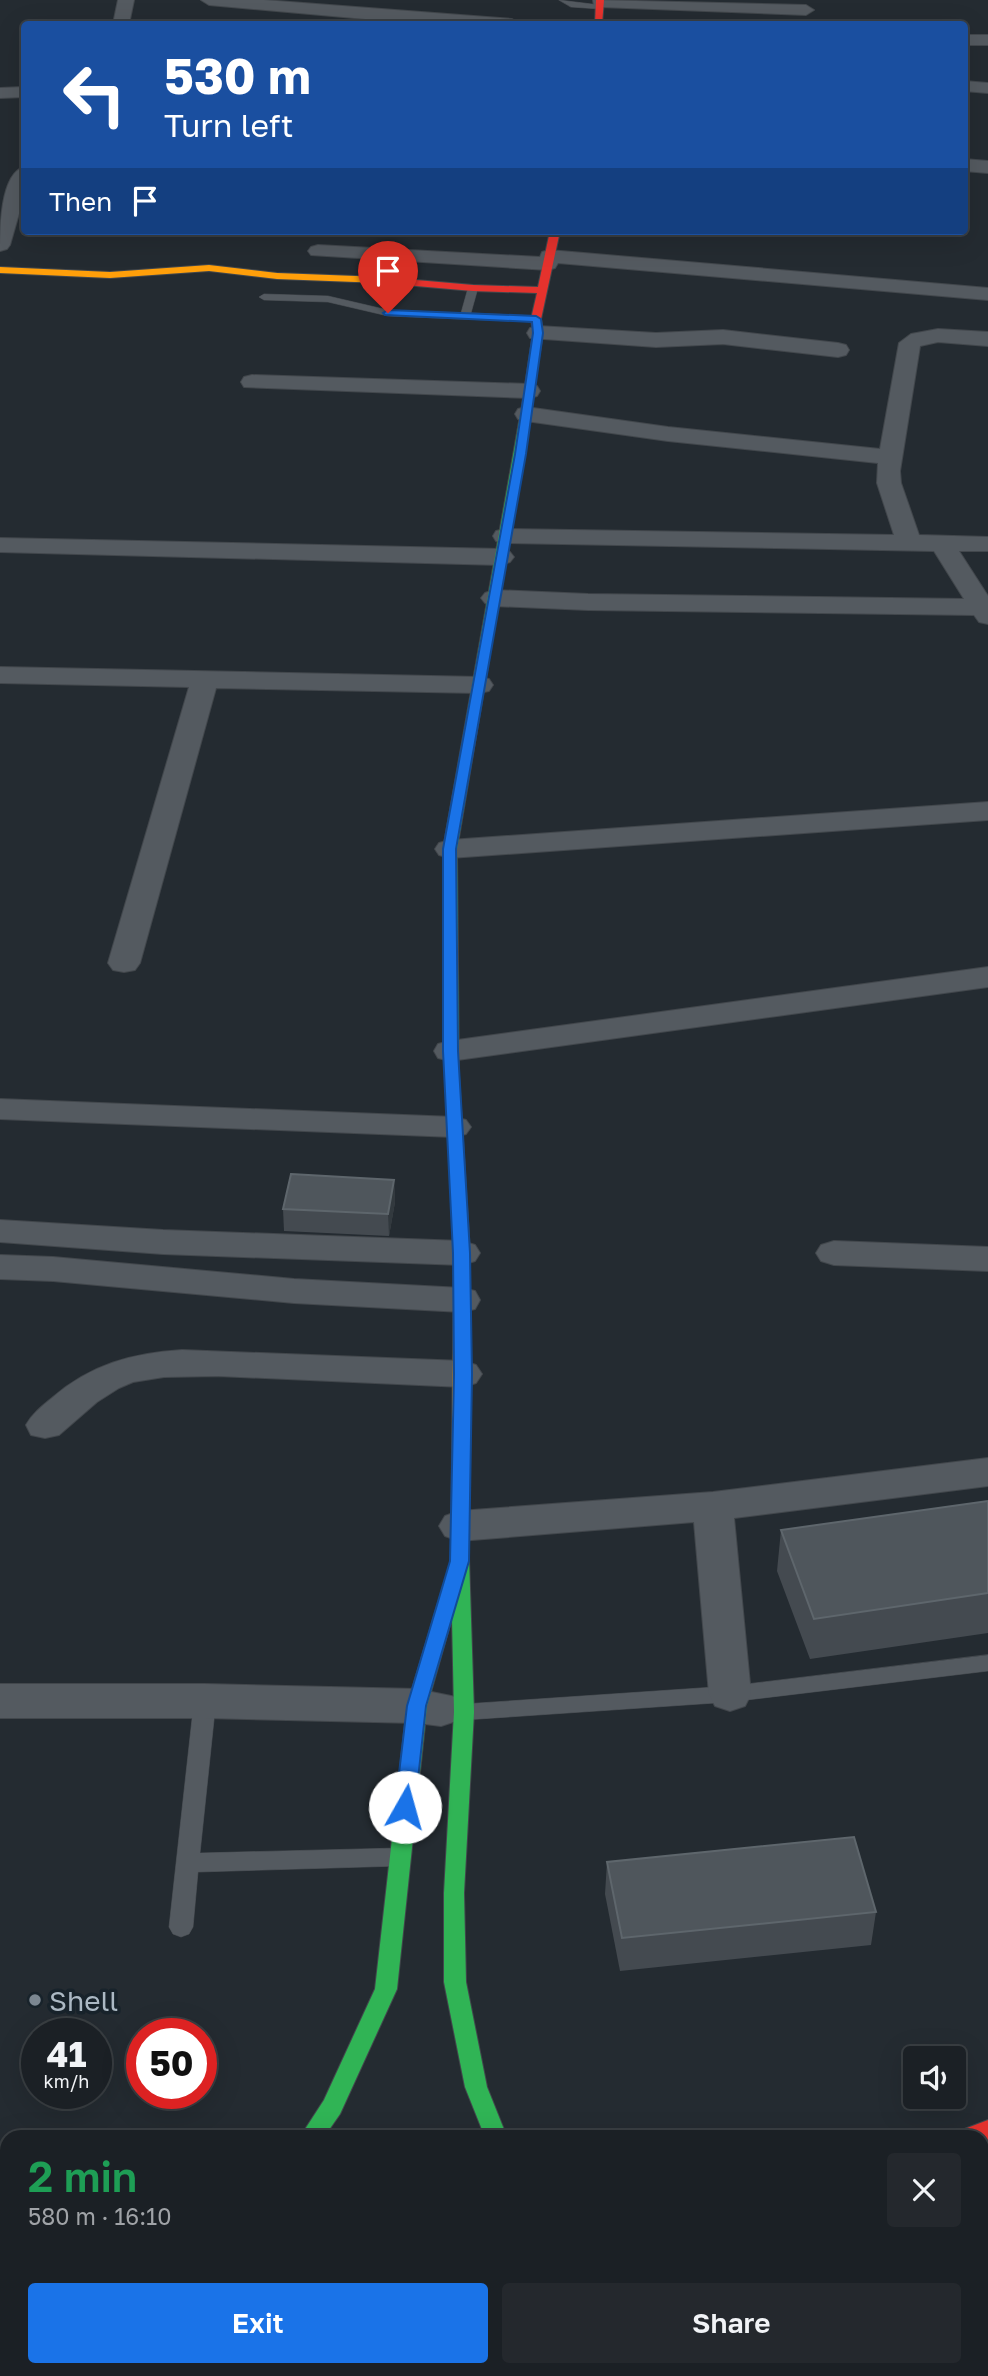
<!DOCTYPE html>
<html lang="en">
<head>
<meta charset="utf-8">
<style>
	body { margin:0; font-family:"Golos Text",sans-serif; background:#24282d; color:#f1f3f6; height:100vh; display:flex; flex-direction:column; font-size:26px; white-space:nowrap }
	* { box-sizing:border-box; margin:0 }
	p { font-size:23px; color:#a0a3a7 }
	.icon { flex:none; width:38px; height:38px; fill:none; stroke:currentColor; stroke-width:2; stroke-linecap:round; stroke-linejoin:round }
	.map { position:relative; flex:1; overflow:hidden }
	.details { position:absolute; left:0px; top:2130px; width:989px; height:247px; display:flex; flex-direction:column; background:#1b2025; border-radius:21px 21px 0 0; box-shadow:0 7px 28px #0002,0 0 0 2px #393e42 }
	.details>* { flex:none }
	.top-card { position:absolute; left:21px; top:21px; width:947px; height:214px; border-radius:7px; box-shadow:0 7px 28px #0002,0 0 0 2px #393e42; background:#1a4fa0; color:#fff; overflow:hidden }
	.fabs { position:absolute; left:903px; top:2046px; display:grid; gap:14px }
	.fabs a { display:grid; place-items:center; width:63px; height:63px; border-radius:7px; background:#1b2025; box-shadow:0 7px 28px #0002,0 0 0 2px #393e42; font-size:35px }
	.speed { position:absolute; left:21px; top:2018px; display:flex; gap:14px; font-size:35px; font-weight:700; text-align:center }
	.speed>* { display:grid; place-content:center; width:91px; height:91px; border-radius:50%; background:#1b2025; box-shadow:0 7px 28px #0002,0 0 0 2px #393e42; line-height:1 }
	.speed small { font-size:18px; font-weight:400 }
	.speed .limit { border:10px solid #d22; background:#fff; color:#111 }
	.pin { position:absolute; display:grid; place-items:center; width:60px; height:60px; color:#fff; margin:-72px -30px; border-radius:50% 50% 50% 0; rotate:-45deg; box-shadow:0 0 7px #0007 }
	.pin .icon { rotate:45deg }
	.me { position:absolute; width:77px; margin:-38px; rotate:7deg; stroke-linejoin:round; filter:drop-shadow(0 0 5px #0008) }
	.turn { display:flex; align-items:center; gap:24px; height:147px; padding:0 28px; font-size:32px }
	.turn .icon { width:91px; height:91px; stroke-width:2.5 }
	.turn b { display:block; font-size:49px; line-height:60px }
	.then { display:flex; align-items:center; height:66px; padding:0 28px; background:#0003; gap:14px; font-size:26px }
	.round { display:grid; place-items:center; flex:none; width:74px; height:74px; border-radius:7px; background:#24282d }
	.head { display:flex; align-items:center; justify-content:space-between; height:119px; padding:0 28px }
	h1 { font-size:42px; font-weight:600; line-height:52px; color:#1e9e55 }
	.primary-button { display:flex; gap:14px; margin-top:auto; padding:14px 28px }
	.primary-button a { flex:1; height:80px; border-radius:7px; background:#1a73e8; color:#fff; font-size:28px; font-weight:600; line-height:80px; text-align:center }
	.primary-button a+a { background:#24282d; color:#f1f3f6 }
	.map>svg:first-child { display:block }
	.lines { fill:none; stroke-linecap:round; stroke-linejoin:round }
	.lane-casing { stroke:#42474c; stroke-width:1 }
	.street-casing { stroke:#42474c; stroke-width:2 }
	.fast-casing { stroke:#42474c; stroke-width:2 }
	.slow-casing { stroke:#42474c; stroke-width:2 }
	.jam-casing { stroke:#42474c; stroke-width:2 }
	.lane { fill:#545a60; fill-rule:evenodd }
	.street { fill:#545a60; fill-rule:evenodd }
	.fast { fill:#30b455; fill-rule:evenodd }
	.slow { fill:#ff9f0a; fill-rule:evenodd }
	.jam { fill:#e5322d; fill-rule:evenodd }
	.wall { fill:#444a50 }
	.shaded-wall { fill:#32393e }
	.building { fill:#4f565c; stroke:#5e666c; stroke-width:2 }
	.route { fill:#1a73e8; stroke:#114b97; stroke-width:2 }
	.poi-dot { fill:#7c8791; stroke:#18232b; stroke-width:2.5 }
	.labels { text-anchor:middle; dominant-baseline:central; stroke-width:7; stroke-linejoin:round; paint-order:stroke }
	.near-poi-label { font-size:28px; fill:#acb9c4; stroke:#18232b; text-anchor:start }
</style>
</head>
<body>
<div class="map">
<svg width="988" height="2376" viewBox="0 0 988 2376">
	<rect width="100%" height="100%" fill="#242b31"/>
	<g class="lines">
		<defs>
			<g id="lane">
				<path d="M559,0l41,5 4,2 -4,2 -29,-2z"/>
				<path d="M473,285l5,3 -7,25 65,3 5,3 -5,3 -148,-6 -60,-14 -64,-2 -5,-3 5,-3 64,2 60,14 73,3 7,-25z"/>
				<path d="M988,1655v16l-258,31 -266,18 -8,-2 -3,-6 3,-6 8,-2 266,-18z"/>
				<path d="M205,1693l8,2 3,6 -16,152 199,-5 8,2 3,7 -3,7 -8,2 -201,6 -5,55 -4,7 -8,3 -8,-3 -4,-7 25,-226 3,-6z"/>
			</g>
			<g id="street">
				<path d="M118,0h16l-5,24h-16z"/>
				<path d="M201,0h63l248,19 8,5h-99l-212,-19z"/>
				<path d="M593,0l213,5 8,5 -8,5 -206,-8 -6,-1z"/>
				<rect x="964" y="35" width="24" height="10"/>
				<path d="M964,81l24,2v10l-24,-2z"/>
				<path d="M24,87v10l-24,1v-10z"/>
				<path d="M964,159l24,2v12l-24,-2z"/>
				<path d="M24,167v29l-14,49 -3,4 -7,2c0,-21 0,-77 24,-84z"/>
				<path d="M318,245l222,12 2,-5 7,-2 439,38v12l-430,-37 -3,5 -7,2 -237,-15 -3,-4 3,-4z"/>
				<path d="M538,326l118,7 67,-3 115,13 8,2 3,5 -3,5 -8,2 -115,-13 -67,3 -126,-9 -3,-5 3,-5z"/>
				<path d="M938,329l50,3v14l-50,-4 -18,4 -20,125 1,12 18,52 69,2v14h-29l29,45v28l-9,-2 -5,-7 -386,-5 -94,-4 -9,-3 -4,-5 4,-5 9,-3 94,4 376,5 -30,-48 -429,-8 -9,-2 -3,-5 3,-5 9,-2 389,6 -17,-52 1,-20 -210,-22 -142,-20 -8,-2 -3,-5 3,-5 8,-2 142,20 212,22 19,-106 12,-9z"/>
				<path d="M252,375l277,9 8,2 3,5 -3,5 -8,2 -285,-11 -3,-5 3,-5z"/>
				<path d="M0,538l501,11 9,3 4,5 -4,5 -9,3 -501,-13z"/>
				<path d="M0,667l479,10 10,2 4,6 -4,6 -10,2 -263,-5 -76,275 -5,7 -11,2 -11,-2 -5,-7 81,-276 -189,-4z"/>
				<path d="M988,802v18l-538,38 -11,-3 -4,-6 4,-6 11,-3z"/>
				<path d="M988,967v20l-538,74 -12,-3 -4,-7 4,-7 12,-3z"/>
				<path d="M0,1099l454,18 12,3 5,7 -5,7 -12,3 -454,-18z"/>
				<path d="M0,1220l163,10 299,11 13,4 5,8 -5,8 -13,4 -299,-11 -163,-12z"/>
				<path d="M834,1241l154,6v24l-154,-6 -13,-4 -5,-8 5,-8z"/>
				<path d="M0,1255l53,2 241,22 168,9 13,3 5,9 -5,9 -13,3 -168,-9 -241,-22 -53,-2z"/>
				<path d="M182,1350l281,11 13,4 6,9 -6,9 -13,4 -245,-11 -54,1 -31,5 -14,6 -22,14 -38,33 -14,3 -14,-3 -5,-10c6,-11 16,-19 26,-27 38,-33 80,-45 130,-48z"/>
				<path d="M988,1458v28l-254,32 17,176 -6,12 -15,5 -15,-5 -6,-12 -15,-172 -235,19 -14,-5 -6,-10 6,-10 14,-5 254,-19z"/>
				<path d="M0,1684h205l212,5 39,8 7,12 -7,12 -15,5 -24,-3 -212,-5h-205z"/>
			</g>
			<g id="fast">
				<path d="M527,402l5,3 -75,444 2,227 -7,4 -7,-4 -2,-227 79,-444z"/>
				<path d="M461,1442l6,2 3,4 -2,78 6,186 -10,181 2,89 21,105 20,50h-22l-20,-50 -21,-105v-89l10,-181 -2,-94 -25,88 -30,283 -57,125 -16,23h-24l24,-37 51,-111 32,-283 34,-113 2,-5 8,-1 1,-139 3,-4z"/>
				<path d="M114,2370h26l-3,6h-26z"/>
				<rect x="627" y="2370" width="24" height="6"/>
			</g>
			<g id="slow">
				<path d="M209,265l68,8 105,4 5,3 -5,3 -105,-4 -68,-8 -99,7 -110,-5v-6l110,5z"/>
				<path d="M452,1072l7,4 11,177v195l-3,4h-12l-3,-4 2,-195 -9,-177z"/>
				<path d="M145,2370h24l-2,6h-24z"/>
				<path d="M752,2370h30l-3,6h-30z"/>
			</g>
			<g id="jam">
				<path d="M596,0h8l-2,24h-7z"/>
				<path d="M550,231h10l-19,88 2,14 -12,74 -9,-2 11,-72 -2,-14 6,-26 -64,-2 -91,-8 -5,-3 5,-3 91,8 65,2z"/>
				<path d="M988,2120v20l-6,3v-6h-23l3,-7z"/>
				<path d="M988,2221v23l-6,3v-23z"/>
			</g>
		</defs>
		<use href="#lane" class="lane-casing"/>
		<use href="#street" class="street-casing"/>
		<use href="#fast" class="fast-casing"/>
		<use href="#slow" class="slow-casing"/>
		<use href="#jam" class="jam-casing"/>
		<use href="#lane" class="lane"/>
		<use href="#street" class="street"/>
		<use href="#fast" class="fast"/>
		<use href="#slow" class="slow"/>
		<use href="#jam" class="jam"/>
	</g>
	<g class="wall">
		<path d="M394,1180l1,22 -6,34 -105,-5 -1,-22z"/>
		<path d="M988,1501v132l-178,26 -33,-88 4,-41z"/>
		<path d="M607,1862l269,50 -5,33 -251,26 -15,-77z"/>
	</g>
	<path class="shaded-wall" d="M394,1180l1,22 -6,34 -1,-22z"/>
	<g class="building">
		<path d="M291,1174l103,6 -6,34 -105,-5z"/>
		<path d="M988,1501v92l-174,26 -33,-89z"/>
		<path d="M854,1837l22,75 -254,26 -15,-76z"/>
	</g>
	<path class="route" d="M388,310l148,6 5,3 2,14 -17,121 -70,395 2,202 12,202 2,121 -3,187 -43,145 -11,101 -3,6 -7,2 -7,-2 -3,-6 12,-101 43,-145 4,-187 -1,-121 -10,-202v-202l72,-395 18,-121 -1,-11 -147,-7 -2,-2z"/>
	<circle class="poi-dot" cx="35" cy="2000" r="7"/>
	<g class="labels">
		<g class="near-poi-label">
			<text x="49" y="2000">Shell</text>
		</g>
	</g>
</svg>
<div class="fabs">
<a><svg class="icon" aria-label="sound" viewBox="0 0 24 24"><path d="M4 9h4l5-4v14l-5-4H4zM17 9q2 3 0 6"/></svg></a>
</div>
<div class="speed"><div>41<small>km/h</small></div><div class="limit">50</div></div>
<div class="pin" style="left:388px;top:313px;background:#d93025"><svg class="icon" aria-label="arrive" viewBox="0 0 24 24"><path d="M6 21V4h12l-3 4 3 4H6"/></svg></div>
<svg class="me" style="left:405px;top:1807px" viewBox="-20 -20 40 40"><circle r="19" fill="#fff"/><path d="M0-13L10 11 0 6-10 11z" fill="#1a73e8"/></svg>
<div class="top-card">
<div class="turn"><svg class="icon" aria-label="left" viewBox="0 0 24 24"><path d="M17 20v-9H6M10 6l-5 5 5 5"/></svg><div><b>530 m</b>Turn left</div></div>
<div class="then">Then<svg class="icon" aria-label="arrive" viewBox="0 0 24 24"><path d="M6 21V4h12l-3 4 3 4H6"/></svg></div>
</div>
<section class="details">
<div class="head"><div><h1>2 min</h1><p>580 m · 16:10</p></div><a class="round"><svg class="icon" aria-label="close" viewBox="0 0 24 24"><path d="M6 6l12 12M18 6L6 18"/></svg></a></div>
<div class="primary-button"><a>Exit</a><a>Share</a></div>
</section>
</div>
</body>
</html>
